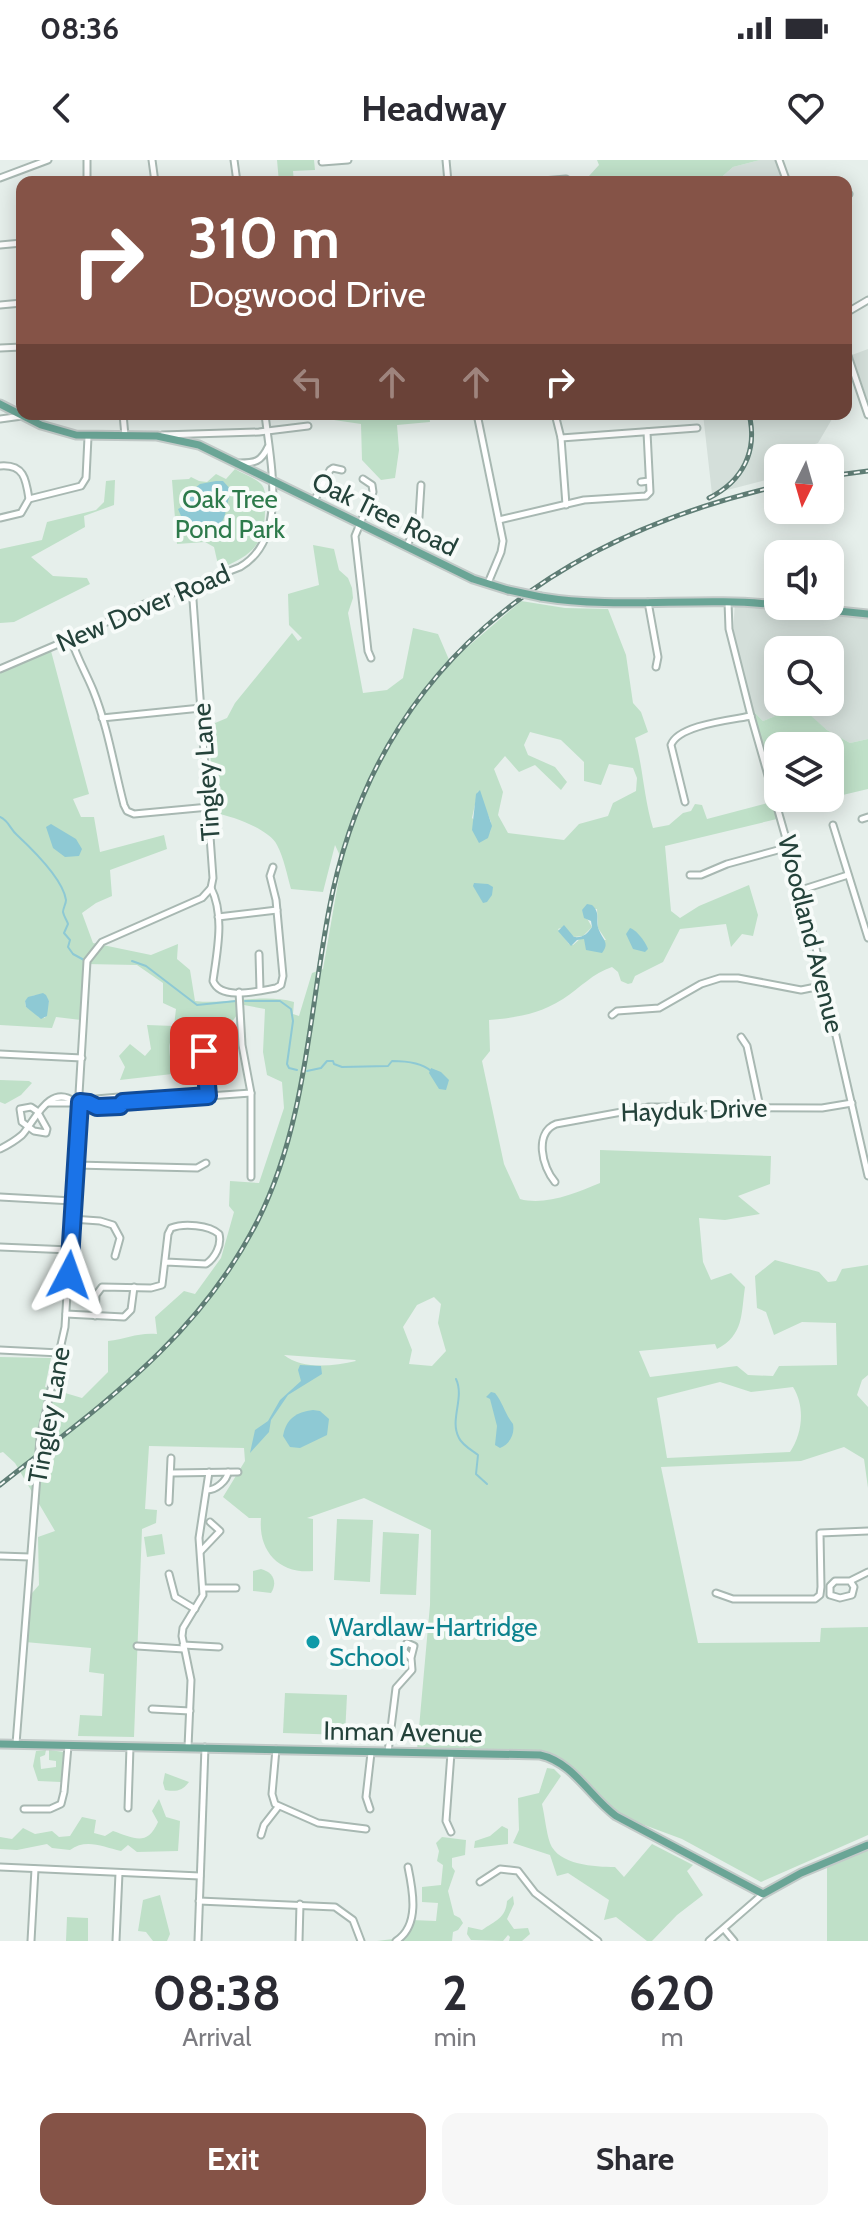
<!DOCTYPE html>
<html lang="en">
<head>
<meta charset="utf-8">
<style>
	body { margin:0; font-family:Cabin,sans-serif; background:#f7f7f7; color:#2b2b33; height:100vh; display:flex; flex-direction:column; font-size:30px; white-space:nowrap }
	* { box-sizing:border-box; margin:0 }
	p { font-size:26px; color:#7c7c81 }
	.icon { flex:none; width:44px; height:44px; fill:none; stroke:currentColor; stroke-width:2; stroke-linecap:round; stroke-linejoin:round }
	.map { position:relative; height:1781px; overflow:hidden }
	.panel { display:flex; flex-direction:column; background:#fff; flex:1 }
	.panel>* { flex:none }
	.top-card { position:absolute; left:16px; top:16px; width:836px; height:244px; border-radius:16px; box-shadow:0 4px 20px #0003; background:#855347; color:#fff; overflow:hidden }
	.needle { width:52px; rotate:185deg }
	.controls { position:absolute; left:764px; top:284px; display:grid; gap:16px }
	.controls a { display:grid; place-items:center; width:80px; height:80px; border-radius:16px; background:#fff; box-shadow:0 4px 20px #0003; font-size:40px }
	.pin { position:absolute; display:grid; place-items:center; width:68px; height:68px; color:#fff; margin:-34px; border-radius:16px; box-shadow:0 4px 12px #0006 }
	.me { position:absolute; width:88px; margin:-44px; rotate:4deg; stroke-linejoin:round; filter:drop-shadow(0 0 6px #0008) }
	.turn { display:flex; align-items:center; gap:28px; height:168px; padding:0 40px; font-size:36px }
	.turn .icon { width:104px; height:104px; stroke-width:2.5 }
	.turn b { display:block; font-size:56px; line-height:68px }
	.lanes { display:flex; align-items:center; height:76px; padding:0 40px; background:#0003; justify-content:center; gap:40px; direction:ltr }
	.lanes .off { opacity:.35 }
	.eta { display:flex; justify-content:space-evenly; align-items:center; height:136px; text-align:center }
	.eta b { font-size:48px; font-weight:700; line-height:56px }
	.primary-button { display:flex; gap:16px; margin-top:auto; padding:16px 40px }
	.primary-button a { flex:1; height:92px; border-radius:16px; background:#855347; color:#fff; font-size:32px; font-weight:700; line-height:92px; text-align:center }
	.primary-button a+a { background:#f7f7f7; color:#2b2b33 }
	.status { display:flex; justify-content:space-between; align-items:center; height:56px; padding:0 40px; background:#fff; direction:ltr }
	.status svg { height:22px; fill:currentColor }
	header { display:flex; justify-content:space-between; align-items:center; height:104px; padding:0 40px; background:#fff; font-size:36px; font-weight:700 }
	.map>svg:first-child { display:block }
	.built { fill:#d4dfda; fill-rule:evenodd }
	.green { fill:#bfe0c8; fill-rule:evenodd }
	.water { fill:#8ec9d4 }
	.lines { fill:none; stroke-linecap:round; stroke-linejoin:round }
	.stream { stroke:#8ec9d4; stroke-width:2 }
	.minor-casing { stroke:#a8b8b2; stroke-width:9 }
	.major-casing { stroke:#c2cac8; stroke-width:11 }
	.minor { stroke:#fff; stroke-width:5 }
	.major { stroke:#6aa596; stroke-width:7 }
	.rail-casing { stroke:#5f7d75; stroke-width:5 }
	.rail { stroke:#f7fbf9; stroke-width:2; stroke-dasharray:6; stroke-linecap:butt }
	.major-bridge-casing { stroke:#c2cac8; stroke-width:11; stroke-linecap:butt }
	.major-bridge { stroke:#6aa596; stroke-width:7 }
	.route-casing { stroke:#114b97; stroke-width:20 }
	.route { stroke:#1a73e8; stroke-width:14 }
	.culture-dot { fill:#0f9aa8; stroke:#f7fbf9; stroke-width:3 }
	.labels { text-anchor:middle; dominant-baseline:central; stroke-width:8; stroke-linejoin:round; paint-order:stroke }
	.park-label { font-size:26px; fill:#2d7a4b; stroke:#f7fbf9 }
	.street-label { font-size:26px; fill:#24423a; stroke:#f7fbf9 }
	.culture-label { font-size:26px; fill:#0d838f; stroke:#f7fbf9; text-anchor:start }
</style>
</head>
<body>
<div class="status"><b>08:36</b><svg viewBox="0 0 49 12"><path d="M0 12V9h3v3zM5 12V6h3v6zM10 12V3h3v9zM15 12V0h3v12zM26 1h20v11H26zM47 4h2v5h-2z"/></svg></div>
<header><svg class="icon" aria-label="back" viewBox="0 0 24 24"><path d="M15 5l-7 7 7 7"/></svg>Headway<svg class="icon" aria-label="heart" viewBox="0 0 24 24"><path d="M12 20l-8-8c-3-5 5-10 8-4 3-6 11-1 8 4z"/></svg></header>
<div class="map">
<svg width="868" height="1781" viewBox="0 0 868 1781">
	<rect width="100%" height="100%" fill="#e6efeb"/>
	<g class="built">
		<path d="M760,0h19l8,22h-71l17,-15z"/>
		<path d="M868,189v53l-16,-47z"/>
		<path d="M703,254h132l-17,29 -21,7 2,8h-21v19l-66,17z"/>
		<path d="M735,441l133,13v125l-18,4 -23,-13 -19,-16h-28l-17,7 -9,-9 -21,-77zM778,490h52v52h-52z"/>
	</g>
	<g class="green">
		<path d="M277,0h37l1,10 -22,1 1,11h-15z"/>
		<path d="M597,0h163l-27,7 -17,15h-140l13,-6 10,-11z"/>
		<path d="M334,254h95l1,8 -33,3 2,25 -4,28 -14,2 -19,-20 -1,-36 -27,-4z"/>
		<path d="M235,309c8,5 21,9 27,16 5,7 3,17 3,25 0,36 -15,46 -46,59l-5,-22 -9,-5 -28,2 -5,-64 17,-1 2,-2 8,4 8,1 9,-8 10,5z"/>
		<path d="M115,320l-1,25 -30,11 1,11 -54,30 22,19 34,2 3,6 -76,38 -14,1v-74l42,-9 5,-18 49,-12 8,-8 2,-21z"/>
		<path d="M313,385l21,4 5,21 9,8 4,10 1,10 -5,15 15,80 24,-3 16,-12 10,-50 25,6 12,28 71,-61 44,7 43,1 18,46 7,48 8,9 7,20 -13,6c8,30 9,61 18,90l16,-3 14,-12 8,-2 4,-7 7,1 5,14 65,-17 5,17 -112,27 6,65 9,7 19,-12 50,-21 9,30 -5,21 -11,-2 -11,13 -5,-23 -46,5 -17,33 -28,14 -3,7 -4,1 -7,-3 -3,-9 -6,-5c-19,6 -32,21 -49,32 -26,16 -44,18 -74,21l1,31 -8,10 22,103 16,35c25,7 56,-6 80,-16v-33l171,6 -1,28 -32,12 22,18 -35,6 -26,-2 4,44 8,18 20,-7 14,14c-4,27 -1,48 -28,62l-2,-5 -76,7 11,26 87,-11 11,9 25,1 6,-10 58,-1 -1,-42 -34,-1 -28,13 -8,-23 -9,-4 -2,-32 20,-16 44,12 9,10 8,-1 6,-12 26,-4v110l-6,5 -5,15 11,12v81l-4,-29 -20,-12 -43,14 -140,6 37,176 122,-1 1,-14 47,-1v208l-107,47 -79,-43 -62,-23 -16,-12 -46,-48 -26,-6h-115l13,-145 1,-75 -67,-32 -57,20 6,1v52c-34,3 -55,-20 -52,-53h-12l-26,-21 22,-36 -1,-13 -95,-2 -4,63 12,1 -1,13 -14,6 -8,208 -56,-1 2,-21 22,1 2,-42 -15,-2 2,-24 -66,-6 7,-49 7,-8 -1,-48 17,-6 -40,-68 -12,-11 -3,1v-96l51,1 -6,29 37,11 26,-26v-31c18,-2 31,-9 49,-7l-2,-17 29,-26 11,3 26,-36 13,-46 -5,-6 1,-25 29,2 25,-75 -2,-26 -15,-7 -4,-23 2,-43 -21,-4 -22,31 -28,-13c-31,15 -25,19 -22,51l-52,6 5,-13 -6,-11 11,-12 15,12 6,-7 -4,-24 27,1 2,-17 -13,-6v-20l-26,-18 -52,-1 -4,56 -25,-3 -4,11 -52,-3v-352l51,-22 38,143 -16,5 8,18h13l6,35 64,-17 3,14 -57,21 2,26 -16,7 -14,10 11,30 58,12 27,-11 -1,15 13,11 5,31c34,4 67,-8 99,1l-1,12 6,2 13,-43 11,-4 19,-109 -7,-15 -12,47 -32,-3c-4,-14 -7,-31 -14,-44 -8,-16 -45,-29 -62,-32l-7,-87 19,-8 8,-15 57,-70 6,8 4,-3 -13,-13 -1,-31 31,-9zM530,572l31,8 23,22v19l17,4 8,-21 24,4 4,10 -1,13 -23,12 -5,13 -29,8 -15,16 -56,-7 -10,-18 5,-23 -9,-23 11,-13 14,16 16,-7 26,25 6,-8 -12,-15 -27,-12 -4,-10zM478,631l13,31 -1,11 -18,-15zM597,749l1,19 8,12 -25,-2 -8,7 -4,-1 -11,-15 3,-1 13,9 9,-1 9,-9 -10,-17zM43,834l6,7 -4,17 -7,-1 -1,-4 -11,-6 -1,-6 7,-5zM434,1137l7,7 -3,19 8,28 -14,15 -23,-2 3,-14 -9,-23 14,-22zM284,1195l71,5 1,1c-23,5 -53,9 -72,-6zM720,1222l31,10 42,-5c12,19 10,46 -3,65l-123,6 -10,-60z"/>
		<path d="M754,552l9,9 17,-7h29l18,16 23,13 18,-4v50l-38,9v-52h-52v52h51l-48,11z"/>
		<path d="M0,920l29,1 3,2 -11,12 -16,9 -5,-2z"/>
		<path d="M337,1359l36,1 -3,62 -36,-2z"/>
		<path d="M383,1372l36,2 -3,61 -36,-1z"/>
		<path d="M162,1374l3,20 -18,3 -3,-20z"/>
		<path d="M261,1409c12,3 17,13 10,24l-18,-2v-20z"/>
		<path d="M285,1533l62,2 -2,40 -62,-2z"/>
		<path d="M46,1590l-1,5 -5,2 1,12 15,-2v-6l-7,-1v-10l15,2 -3,30 -23,-1 -5,-15 3,-15z"/>
		<path d="M547,1608l7,1 7,7 -19,28c3,13 4,27 8,39 8,22 45,24 65,24l9,10 28,-33 41,21 -6,6 16,24 -26,20 -25,26h-5l-31,-24 -12,3 5,-20 -41,-27 -11,3 -7,-21 -37,-12 6,-13 -1,-32 21,-5z"/>
		<path d="M165,1613l24,9c-7,9 -13,10 -24,8l-2,-7z"/>
		<path d="M159,1639l7,18 14,4 -2,30 -41,1 -9,-7 -7,6c-18,-4 -35,-13 -51,-1l-18,-2 -5,-4 -30,6 -17,-1v-12l12,2 11,-11 12,6 17,-3 7,6 11,-1 12,-19 14,3 -2,13 11,3 8,-5c21,7 34,16 45,-9l-6,-11z"/>
		<path d="M502,1666l6,3v15l-34,4 1,-7 15,-5z"/>
		<path d="M442,1677l24,3 -1,15 -13,3v9l3,4 -7,20 6,24 6,3 3,5 -5,7 -5,2 -1,9h-75l24,-3 11,-18 24,1 2,-18 -16,-1v-15l19,-2 2,-20 -6,-4 2,-10 -3,-8z"/>
		<path d="M868,1689v92h-41v-75z"/>
		<path d="M160,1735l10,39 -3,7h-14l-7,-9 -8,-1 5,-31z"/>
		<path d="M513,1736l1,8 -7,15 7,10 14,-1 2,6 -8,7h-13l1,-4 -2,-2 -5,6 -32,-1 -4,-6 1,-7 14,3c13,-9 24,-12 25,-29z"/>
		<path d="M67,1757l21,1v23h-22z"/>
	</g>
	<g class="water">
		<path d="M216,321h7l9,10c-10,18 -1,36 -27,39l-1,6 -11,-2 -4,3 -6,-5 1,-8 -4,-2 1,-6 -3,-7 10,-5v-10l12,-10z"/>
		<path d="M480,630l12,36 -4,12 -9,5 -7,-13 4,-36z"/>
		<path d="M51,664l25,15 6,10 -3,7 -14,1 -12,-9 -7,-21z"/>
		<path d="M474,723l14,1 5,3 -1,8 -5,7 -4,1 -10,-17z"/>
		<path d="M587,744l5,1c9,8 3,15 7,25 4,10 11,13 3,23l-16,-3 -2,-11 -7,1 -6,6 -13,-15 6,-6 10,12c9,1 13,-3 18,-10l-1,-6 -7,-3 -2,-8z"/>
		<path d="M630,768c7,2 16,15 18,21l-3,3 -12,-3 -7,-15z"/>
		<path d="M43,833l3,2 3,6 -2,15 -6,3 -15,-12 -1,-6 3,-4z"/>
		<path d="M431,908l10,4 8,8 -3,10 -7,-1 -10,-16z"/>
		<path d="M300,1205l21,1 1,8 -34,21 -17,25 -2,12 -19,21 5,-23 13,-9 12,-21 21,-19 -3,-11z"/>
		<path d="M491,1232l4,1c8,10 10,21 18,31 2,10 -3,20 -13,24l-5,-3 2,-19 -7,-27 -4,-2z"/>
		<path d="M313,1250l7,1 9,8 -2,16 -27,13 -10,-1 -7,-11c3,-17 13,-24 30,-26z"/>
	</g>
	<g class="lines">
		<g class="stream">
			<path d="M0,657c9,4 10,12 17,18 15,14 46,44 49,65 0,4 -3,8 -3,12 1,5 4,8 5,12l-4,9 6,7 -2,7 5,7 11,6"/>
			<path d="M132,801l14,5 51,39 39,-4"/>
			<path d="M245,841h35l11,8 2,12 -6,43 2,4 8,2"/>
			<path d="M307,911l14,-3 6,-7h6l1,3 8,3 46,-1 4,-5c12,0 30,2 39,10"/>
			<path d="M456,1219c9,19 -7,41 3,59 3,7 14,13 19,17l-2,19 11,10"/>
		</g>
		<defs>
			<g id="minor">
				<path d="M152,0l3,22"/>
				<path d="M234,0l3,22"/>
				<path d="M446,0l2,22"/>
				<path d="M779,0l8,22"/>
				<path d="M322,2l26,-2"/>
				<path d="M0,18l48,-18"/>
				<path d="M87,22v-22"/>
				<path d="M531,22l35,-3"/>
				<path d="M846,36l3,-2"/>
				<path d="M0,85l22,-2"/>
				<path d="M0,145l22,-2"/>
				<path d="M846,153l22,-13"/>
				<path d="M0,188l22,-1"/>
				<path d="M846,190l22,65"/>
				<path d="M123,254l2,22"/>
				<path d="M477,254l26,127 -2,11 -13,31"/>
				<path d="M555,254l6,24 5,67"/>
				<path d="M0,259l22,-3"/>
				<path d="M162,275l97,-3 49,-6"/>
				<path d="M561,278l136,-10"/>
				<path d="M239,303c16,0 22,-1 29,-16"/>
				<path d="M0,306c24,-2 26,13 29,33l-8,14 -21,5"/>
				<path d="M363,319l9,6 1,7 -18,44 13,115 3,7"/>
				<path d="M641,322l8,-1"/>
				<path d="M29,339l52,-13 5,-8 2,-41"/>
				<path d="M314,341l16,-31 3,-2 9,2"/>
				<path d="M499,360l85,-20 62,-4 4,-4 -3,-60"/>
				<path d="M407,386l12,-29 2,-32"/>
				<path d="M648,442l10,55 -2,10"/>
				<path d="M728,442l1,27 22,87 60,210 57,250"/>
				<path d="M71,479c6,19 15,34 22,51 15,37 21,77 31,115l3,6 7,3 75,-7"/>
				<path d="M0,509l84,-36 58,-28 98,-38c49,-28 30,-106 25,-153"/>
				<path d="M102,558l99,-10"/>
				<path d="M685,642l-14,-57c7,-20 60,-25 80,-29"/>
				<path d="M862,659l6,-2"/>
				<path d="M833,665l35,113"/>
				<path d="M690,715h11l26,-11 62,-17"/>
				<path d="M211,728c14,27 6,64 2,93 8,20 45,10 63,7l5,-3 2,-9 -7,-76 -6,-24 3,-9"/>
				<path d="M801,730l47,-15"/>
				<path d="M218,757l59,-7"/>
				<path d="M259,794l1,36"/>
				<path d="M239,832l3,53 9,48v84"/>
				<path d="M612,855l5,-4 42,-3 42,-24 19,-6h18l63,12 25,-5"/>
				<path d="M741,877l6,9 13,61"/>
				<path d="M200,887l5,8 3,41"/>
				<path d="M0,894l82,4"/>
				<path d="M48,943h41l8,4 23,-1 3,-4 128,-9"/>
				<path d="M89,943l7,-4 23,-2 4,5"/>
				<path d="M31,947l6,4 10,18 -1,4 -12,-2 -12,-9 -2,-13z"/>
				<path d="M0,989c8,-4 15,-8 22,-14 13,-14 27,-52 53,-33"/>
				<path d="M76,1005l121,3 9,-5"/>
				<path d="M555,1022c-13,-15 -21,-49 1,-58l93,-17 173,1 30,-5"/>
				<path d="M0,1037l73,4"/>
				<path d="M72,1059l28,2 13,4 7,13 -5,18"/>
				<path d="M0,1087l70,3"/>
				<path d="M66,1154l58,3 7,-7 3,-23"/>
				<path d="M95,1156l1,-21 6,-8 49,1 11,-3 6,-51 3,-6c13,-5 38,-3 48,6 3,11 -4,24 -13,30l-40,-2"/>
				<path d="M0,1190l60,3"/>
				<path d="M172,1313l66,-1"/>
				<path d="M207,1330c9,0 20,-9 21,-18"/>
				<path d="M169,1342l2,-44"/>
				<path d="M201,1391l19,-20 -10,-9"/>
				<path d="M0,1396l30,1"/>
				<path d="M169,1414l6,23 20,12"/>
				<path d="M850,1421l4,6 -2,8 -12,3 -10,-3v-9l5,-5h15l18,-9"/>
				<path d="M203,1428h33"/>
				<path d="M716,1433l17,6h82l5,-4 1,-8 -1,-54 48,-2"/>
				<path d="M183,1485l36,2"/>
				<path d="M137,1486l47,3"/>
				<path d="M152,1549l38,2"/>
				<path d="M16,1584l24,-306 25,-111 22,-366 15,-19 100,-44 9,-10 2,-10 -21,-292"/>
				<path d="M188,1587l3,-67 -9,-44 1,-8 20,-33 -4,-57 10,-66"/>
				<path d="M276,1589l-4,45 3,10 43,19 48,6"/>
				<path d="M388,1592l8,-64 16,-18 -1,-12 3,-12 -7,-3 -4,7 8,8"/>
				<path d="M451,1593l-5,68 5,11"/>
				<path d="M128,1648l2,-61"/>
				<path d="M24,1649h26l11,-5 3,-12 4,-46"/>
				<path d="M370,1649l-4,-12 5,-44"/>
				<path d="M261,1675l3,-10 14,-18"/>
				<path d="M0,1707l200,9"/>
				<path d="M480,1722l20,-13 18,2 17,22 63,48"/>
				<path d="M199,1741l136,6 18,13 8,21"/>
				<path d="M724,1769l10,12"/>
				<path d="M31,1781l4,-72"/>
				<path d="M116,1781l3,-68"/>
				<path d="M198,1781l7,-194"/>
				<path d="M299,1781l1,-37"/>
				<path d="M396,1781c24,-15 17,-50 12,-74"/>
				<path d="M709,1781l54,-47"/>
			</g>
			<g id="major">
				<path d="M0,244l41,21 35,10 81,1 42,9 229,112 45,22 35,11"/>
				<path d="M541,437c78,13 158,-1 237,8"/>
				<path d="M789,446l79,8"/>
				<path d="M0,1584l540,11c33,7 50,42 76,61l147,78 38,-21 67,-28"/>
			</g>
		</defs>
		<use href="#minor" class="minor-casing"/>
		<use href="#major" class="major-casing"/>
		<use href="#minor" class="minor"/>
		<use href="#major" class="major"/>
		<defs>
			<g id="rail">
				<path d="M830,316l38,-5"/>
				<path d="M709,338c34,-17 49,-47 40,-84"/>
				<path d="M0,1325c101,-80 198,-146 258,-265 48,-96 51,-206 71,-310 45,-241 220,-371 449,-424"/>
			</g>
		</defs>
		<use href="#rail" class="rail-casing"/>
		<use href="#rail" class="rail"/>
		<defs>
			<path id="major-bridge" d="M508,430l33,7"/>
		</defs>
		<use href="#major-bridge" class="major-bridge-casing"/>
		<use href="#major-bridge" class="major-bridge"/>
	</g>
	<g class="lines">
		<defs>
			<path id="route" d="M69,1115l11,-173 9,1 8,4 23,-1 3,-4 85,-6 -4,-45"/>
		</defs>
		<use href="#route" class="route-casing"/>
		<use href="#route" class="route"/>
	</g>
	<circle class="culture-dot" cx="313" cy="1482" r="8"/>
	<g class="labels">
		<g class="park-label">
			<text x="230" y="339">Oak Tree<tspan x="230" dy="30">Pond Park</tspan></text>
		</g>
		<g class="street-label">
			<text transform="translate(385 354) rotate(26)">Oak Tree Road</text>
			<text transform="translate(143 448) rotate(-23)">New Dover Road</text>
			<text transform="translate(206 612) rotate(-94)">Tingley Lane</text>
			<text transform="translate(811 774) rotate(76)">Woodland Avenue</text>
			<text transform="translate(694 950) rotate(-2)">Hayduk Drive</text>
			<text transform="translate(49 1255) rotate(-80)">Tingley Lane</text>
			<text transform="translate(403 1572) rotate(1)">Inman Avenue</text>
		</g>
		<g class="culture-label">
			<text x="329" y="1467">Wardlaw-Hartridge<tspan x="329" dy="30">School</tspan></text>
		</g>
	</g>
</svg>
<div class="controls">
<a><svg class="needle" viewBox="-14 -14 28 28"><path d="M0-13l5 13h-10z" fill="#e53935"/><path d="M0 13l5-13h-10z" fill="#7c7c81"/></svg></a>
<a><svg class="icon" aria-label="sound" viewBox="0 0 24 24"><path d="M4 9h4l5-4v14l-5-4H4zM17 9q2 3 0 6"/></svg></a>
<a><svg class="icon" aria-label="search" viewBox="0 0 24 24"><circle cx="10" cy="10" r="6"/><path d="M15 15l6 6"/></svg></a>
<a><svg class="icon" aria-label="layers" viewBox="0 0 24 24"><path d="M12 4l9 5-9 5-9-5zM3 14l9 5 9-5"/></svg></a>
</div>
<div class="pin" style="left:204px;top:891px;background:#d93025"><svg class="icon" aria-label="arrive" viewBox="0 0 24 24"><path d="M6 21V4h12l-3 4 3 4H6"/></svg></div>
<svg class="me" style="left:69px;top:1115px" viewBox="-20 -20 40 40"><path d="M0-17L14 15 0 8-14 15z" fill="#1a73e8" stroke="#fff" stroke-width="4"/></svg>
<div class="top-card">
<div class="turn"><svg class="icon" aria-label="right" viewBox="0 0 24 24"><path d="M7 20v-9h11M14 6l5 5-5 5"/></svg><div><b>310 m</b>Dogwood Drive</div></div>
<div class="lanes"><svg class="icon off" aria-label="left" viewBox="0 0 24 24"><path d="M17 20v-9H6M10 6l-5 5 5 5"/></svg><svg class="icon off" aria-label="ahead" viewBox="0 0 24 24"><path d="M12 20V5M6 11l6-6 6 6"/></svg><svg class="icon off" aria-label="ahead" viewBox="0 0 24 24"><path d="M12 20V5M6 11l6-6 6 6"/></svg><svg class="icon" aria-label="right" viewBox="0 0 24 24"><path d="M7 20v-9h11M14 6l5 5-5 5"/></svg></div>
</div>
</div>
<section class="panel">
<div class="eta">
<div><b>08:38</b><p>Arrival</p></div>
<div><b>2</b><p>min</p></div>
<div><b>620</b><p>m</p></div>
</div>
<div class="primary-button"><a>Exit</a><a>Share</a></div>
</section>
</body>
</html>
